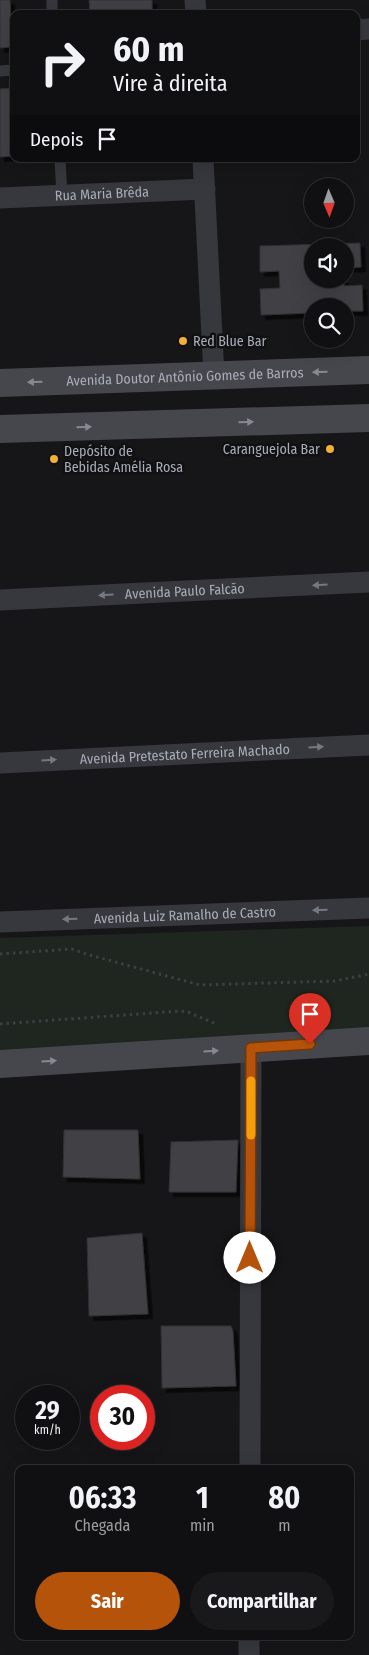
<!DOCTYPE html>
<html lang="pt">
<head>
<meta charset="utf-8">
<style>
	body { margin:0; font-family:"Fira Sans Condensed",sans-serif; background:#19191b; color:#f1f3f6; height:100vh; display:flex; flex-direction:column; font-size:19px; white-space:nowrap }
	* { box-sizing:border-box; margin:0 }
	p { font-size:16px; color:#9c9d9f }
	.icon { flex:none; width:28px; height:28px; fill:none; stroke:currentColor; stroke-width:2; stroke-linecap:round; stroke-linejoin:round }
	.map { position:relative; flex:1; overflow:hidden }
	.details { position:absolute; left:15px; top:1465px; width:339px; height:175px; display:flex; flex-direction:column; background:#101012; border-radius:10px; box-shadow:0 5px 20px #0002,0 0 0 1px #303032 }
	.details>* { flex:none }
	.top-card { position:absolute; left:10px; top:10px; width:350px; height:152px; border-radius:10px; box-shadow:0 5px 20px #0002,0 0 0 1px #303032; background:#101012; color:#f1f3f6; overflow:hidden }
	.needle { width:32px; rotate:178deg }
	.controls { position:absolute; left:304px; top:178px; display:grid; gap:10px }
	.controls a { display:grid; place-items:center; width:50px; height:50px; border-radius:50%; background:#101012; box-shadow:0 5px 20px #0002,0 0 0 1px #303032; font-size:25px }
	.speed { position:absolute; left:15px; top:1385px; display:flex; gap:10px; font-size:25px; font-weight:700; text-align:center }
	.speed>* { display:grid; place-content:center; width:65px; height:65px; border-radius:50%; background:#101012; box-shadow:0 5px 20px #0002,0 0 0 1px #303032; line-height:1 }
	.speed small { font-size:12px; font-weight:400 }
	.speed .limit { border:8px solid #d22; background:#fff; color:#111 }
	.pin { position:absolute; display:grid; place-items:center; width:42px; height:42px; color:#fff; margin:-51px -21px; border-radius:50% 50% 50% 0; rotate:-45deg; box-shadow:0 0 5px #0007 }
	.pin .icon { rotate:45deg }
	.me { position:absolute; width:55px; margin:-28px; rotate:0deg; stroke-linejoin:round; filter:drop-shadow(0 0 4px #0008) }
	.turn { display:flex; align-items:center; gap:18px; height:105px; padding:0 20px; font-size:22px }
	.turn .icon { width:65px; height:65px; stroke-width:2.5 }
	.turn b { display:block; font-size:35px; line-height:42px }
	.then { display:flex; align-items:center; height:48px; padding:0 20px; background:#0003; gap:10px; font-size:19px }
	.eta { display:flex; justify-content:space-evenly; align-items:center; height:85px; text-align:center }
	.eta b { font-size:30px; font-weight:700; line-height:35px }
	.action { display:flex; gap:10px; margin-top:auto; padding:10px 20px }
	.action a { flex:1; height:58px; border-radius:30px; background:#b45309; color:#fff; font-size:20px; font-weight:700; line-height:58px; text-align:center }
	.action a+a { background:#19191b; color:#f1f3f6 }
	.map>svg:first-child { display:block }
	.green { fill:#1e261f }
	.building { fill:#404145; stroke:#303034; filter:url(#shadow) }
	.lines { fill:none; stroke-linecap:round; stroke-linejoin:round }
	.path { stroke:#3d3f44; stroke-width:3; stroke-dasharray:2.5 4; stroke-linecap:butt }
	.lane { stroke:#37383d; stroke-width:11 }
	.street { stroke:#37383d; stroke-width:21 }
	.secondary { stroke:#45474d; stroke-width:28 }
	.oneway { fill:#858993 }
	.oneway2 { fill:#757881 }
	.route-casing { stroke:#753606; stroke-width:12 }
	.route { stroke:#b45309; stroke-width:9 }
	.slow { stroke:#f59e0b; stroke-width:9 }
	.poi-dot { fill:#f2b134; stroke:#111113; stroke-width:2 }
	.labels { text-anchor:middle; dominant-baseline:central; stroke-width:5; stroke-linejoin:round; paint-order:stroke }
	.street-label { font-size:14px; fill:#a8adb8; stroke:#111113 }
	.poi-label { font-size:14px; fill:#a8adb8; stroke:#111113; text-anchor:start }
</style>
</head>
<body>
<div class="map">
<svg width="369" height="1655" viewBox="0 0 369 1655">
	<defs>
		<filter id="shadow"><feDropShadow dx="4.5" dy="4.5" stdDeviation="0" flood-color="#0009"/></filter>
	</defs>
	<rect width="100%" height="100%" fill="#161618"/>
	<path class="green" d="M369,926v105l-369,23v-116z"/>
	<g class="building">
		<path d="M0,0h10l2,47 -12,1z"/>
		<path d="M89,0h63v14h-62z"/>
		<path d="M14,88v25h-2l2,43 -14,1v-68z"/>
		<path d="M360,243l1,24 -16,1v-22h-33v33h32v7l18,-1 1,26h-18v-5h-33v7l-51,2 -1,-26 20,-1 -1,-17 -19,1v-26z"/>
		<path d="M64,1130h74l2,49 -77,-2z"/>
		<path d="M238,1140l-2,52h-67l2,-50z"/>
		<path d="M142,1233l6,81 -59,2 -2,-78z"/>
		<path d="M161,1326h70l2,5 3,55 -74,2z"/>
	</g>
	<g class="lines">
		<g class="path">
			<path d="M0,954l72,-5 14,5 114,31 135,-4 34,-7"/>
			<path d="M0,1024l180,-13 8,1 28,12"/>
		</g>
		<g class="lane">
			<path d="M52,0v14"/>
			<path d="M0,71l14,-1"/>
			<path d="M60,159l2,37"/>
		</g>
		<g class="street">
			<path d="M195,0l1,14"/>
			<path d="M356,30l13,-1"/>
			<path d="M203,159l11,217"/>
			<path id="s1" d="M0,198l205,-9"/>
			<path id="s2" d="M0,600l369,-18"/>
			<path id="s3" d="M0,763l369,-18"/>
			<path id="s4" d="M0,922l369,-14"/>
			<path d="M250,1469l1,-421"/>
			<path d="M249,1655v-19"/>
		</g>
		<g class="secondary">
			<path id="s5" d="M0,383l369,-13"/>
			<path d="M0,429l369,-11"/>
			<path d="M0,1064l369,-23"/>
		</g>
	</g>
	<defs><path id="oneway-solid" d="M-6-.8H1V-3.2L6.5 0L1 3.2V.8H-6Z" transform="scale(1.25)"/></defs>
	<g class="oneway">
		<use href="#oneway-solid" transform="translate(320 372) rotate(178)"/>
		<use href="#oneway-solid" transform="translate(35 382) rotate(178)"/>
		<use href="#oneway-solid" transform="translate(246 422) rotate(-2)"/>
		<use href="#oneway-solid" transform="translate(84 427) rotate(-2)"/>
		<use href="#oneway-solid" transform="translate(211 1051) rotate(-4)"/>
		<use href="#oneway-solid" transform="translate(49 1061) rotate(-4)"/>
	</g>
	<g class="oneway2">
		<use href="#oneway-solid" transform="translate(320 585) rotate(177)"/>
		<use href="#oneway-solid" transform="translate(106 595) rotate(177)"/>
		<use href="#oneway-solid" transform="translate(316 747) rotate(-3)"/>
		<use href="#oneway-solid" transform="translate(49 760) rotate(-3)"/>
		<use href="#oneway-solid" transform="translate(320 910) rotate(178)"/>
		<use href="#oneway-solid" transform="translate(70 919) rotate(178)"/>
	</g>
	<g class="lines">
		<defs>
			<path id="route" d="M250,1258l1,-210 59,-4"/>
		</defs>
		<use href="#route" class="route-casing"/>
		<use href="#route" class="route"/>
		<path class="slow" d="M251,1135v-54"/>
	</g>
	<g class="poi-dot">
		<circle cx="183" cy="341" r="5"/>
		<circle cx="330" cy="449" r="5"/>
		<circle cx="54" cy="459" r="5"/>
	</g>
	<g class="labels">
		<g class="street-label">
			<text stroke="none"><textPath href="#s1" startOffset="102">Rua Maria Brêda</textPath></text>
			<text stroke="none"><textPath href="#s5" startOffset="185">Avenida Doutor Antônio Gomes de Barros</textPath></text>
			<text stroke="none"><textPath href="#s2" startOffset="185">Avenida Paulo Falcão</textPath></text>
			<text stroke="none"><textPath href="#s3" startOffset="185">Avenida Pretestato Ferreira Machado</textPath></text>
			<text stroke="none"><textPath href="#s4" startOffset="185">Avenida Luiz Ramalho de Castro</textPath></text>
		</g>
		<g class="poi-label">
			<text x="193" y="341">Red Blue Bar</text>
			<text x="320" y="449" text-anchor="end">Caranguejola Bar</text>
			<text x="64" y="451">Depósito de<tspan x="64" dy="16">Bebidas Amélia Rosa</tspan></text>
		</g>
	</g>
</svg>
<div class="controls">
<a><svg class="needle" viewBox="-14 -14 28 28"><path d="M0-13l5 13h-10z" fill="#e53935"/><path d="M0 13l5-13h-10z" fill="#9c9d9f"/></svg></a>
<a><svg class="icon" aria-label="sound" viewBox="0 0 24 24"><path d="M4 9h4l5-4v14l-5-4H4zM17 9q2 3 0 6"/></svg></a>
<a><svg class="icon" aria-label="search" viewBox="0 0 24 24"><circle cx="10" cy="10" r="6"/><path d="M15 15l6 6"/></svg></a>
</div>
<div class="speed"><div>29<small>km/h</small></div><div class="limit">30</div></div>
<div class="pin" style="left:310px;top:1044px;background:#d93025"><svg class="icon" aria-label="arrive" viewBox="0 0 24 24"><path d="M6 21V4h12l-3 4 3 4H6"/></svg></div>
<svg class="me" style="left:250px;top:1258px" viewBox="-20 -20 40 40"><circle r="19" fill="#fff"/><path d="M0-13L10 11 0 6-10 11z" fill="#b45309"/></svg>
<div class="top-card">
<div class="turn"><svg class="icon" aria-label="right" viewBox="0 0 24 24"><path d="M7 20v-9h11M14 6l5 5-5 5"/></svg><div><b>60 m</b>Vire à direita</div></div>
<div class="then">Depois<svg class="icon" aria-label="arrive" viewBox="0 0 24 24"><path d="M6 21V4h12l-3 4 3 4H6"/></svg></div>
</div>
<section class="details">
<div class="eta">
<div><b>06:33</b><p>Chegada</p></div>
<div><b>1</b><p>min</p></div>
<div><b>80</b><p>m</p></div>
</div>
<div class="action"><a>Sair</a><a>Compartilhar</a></div>
</section>
</div>
</body>
</html>
